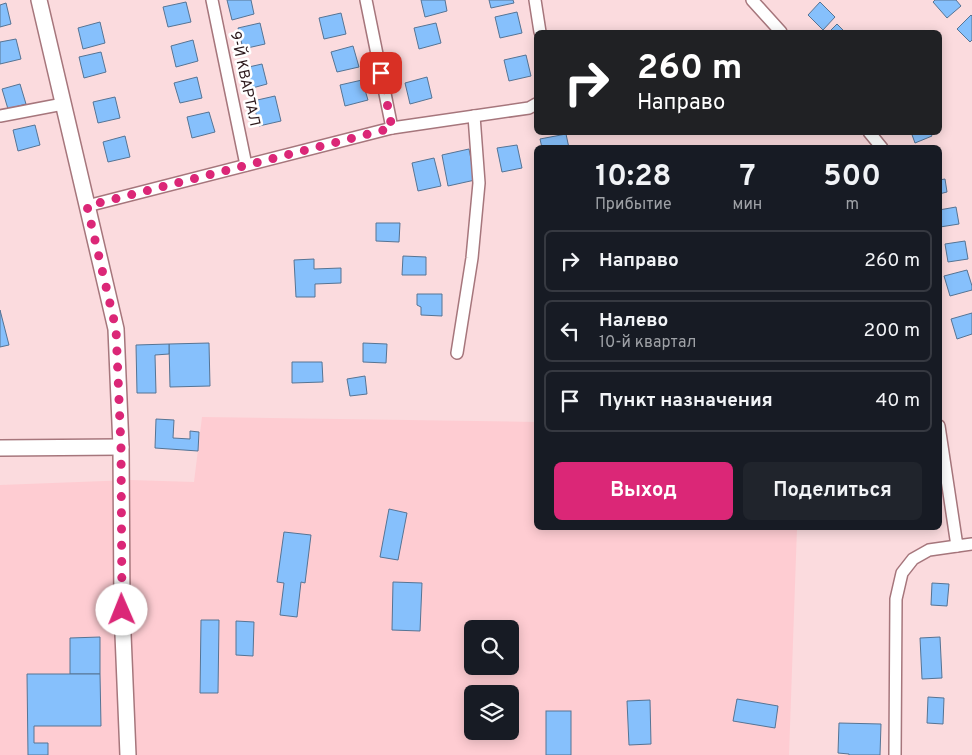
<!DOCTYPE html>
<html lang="ru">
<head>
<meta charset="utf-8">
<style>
	body { margin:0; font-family:Overpass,sans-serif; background:#20242c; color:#f1f3f6; height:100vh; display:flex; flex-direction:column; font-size:19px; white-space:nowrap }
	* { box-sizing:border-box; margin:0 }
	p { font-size:16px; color:#9ea1a6 }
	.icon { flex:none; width:28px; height:28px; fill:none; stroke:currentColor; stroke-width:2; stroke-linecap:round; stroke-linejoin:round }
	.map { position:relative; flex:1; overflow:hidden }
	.side { position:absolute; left:534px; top:145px; width:408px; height:385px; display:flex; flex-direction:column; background:#171b24; border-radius:8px; box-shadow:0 2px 12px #0003 }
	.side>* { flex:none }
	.banner { position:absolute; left:534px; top:30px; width:408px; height:105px; border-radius:8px; box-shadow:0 2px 12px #0003; background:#202124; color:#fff; overflow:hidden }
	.fabs { position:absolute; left:464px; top:620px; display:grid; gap:10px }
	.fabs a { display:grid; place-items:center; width:55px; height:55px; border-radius:8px; background:#171b24; box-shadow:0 2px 12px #0003; font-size:25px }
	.pin { position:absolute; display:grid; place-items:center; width:42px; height:42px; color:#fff; margin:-21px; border-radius:10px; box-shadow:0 2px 8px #0006 }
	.me { position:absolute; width:55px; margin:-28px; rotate:359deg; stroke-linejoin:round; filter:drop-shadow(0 0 4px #0008) }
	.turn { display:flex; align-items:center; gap:18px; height:105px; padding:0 20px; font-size:22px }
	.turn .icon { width:65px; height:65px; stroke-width:2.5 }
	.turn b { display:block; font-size:35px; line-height:42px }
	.eta { display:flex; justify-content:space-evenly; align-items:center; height:85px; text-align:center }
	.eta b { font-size:30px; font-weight:700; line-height:35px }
	.cta { display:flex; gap:10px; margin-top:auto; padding:10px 20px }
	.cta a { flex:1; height:58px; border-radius:8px; background:#db2777; color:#fff; font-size:20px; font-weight:700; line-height:58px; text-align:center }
	.cta a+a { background:#20242c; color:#f1f3f6 }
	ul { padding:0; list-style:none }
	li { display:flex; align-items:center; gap:15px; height:62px; margin:0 10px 8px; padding:0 10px; border:2px solid #363941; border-radius:8px }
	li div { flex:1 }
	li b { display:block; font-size:19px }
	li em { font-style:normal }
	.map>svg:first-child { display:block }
	.built { fill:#feccd2; fill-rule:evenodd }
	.building { fill:#86c0fc; stroke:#567494 }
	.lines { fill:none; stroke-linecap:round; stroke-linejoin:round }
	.minor-casing { stroke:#a6767c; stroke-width:14 }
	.tertiary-casing { stroke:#a6767c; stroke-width:18 }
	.minor { stroke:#fff; stroke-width:11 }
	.tertiary { stroke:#fff; stroke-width:15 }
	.route { stroke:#db2777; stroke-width:9; stroke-dasharray:0 16.2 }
	.labels { text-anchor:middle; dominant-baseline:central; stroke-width:5; stroke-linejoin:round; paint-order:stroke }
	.street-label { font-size:15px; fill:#2c191c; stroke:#fff }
</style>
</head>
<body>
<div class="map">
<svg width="972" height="755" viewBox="0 0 972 755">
	<rect width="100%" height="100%" fill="#fbdbde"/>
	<path class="built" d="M202,417l334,5v106h261l-8,227h-789v-270l131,-5 63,2zM472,629h38v37h-38zM472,694h38v37h-38z"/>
	<g class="building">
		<path d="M227,0h24l3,14 -22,6z"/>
		<path d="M421,0h24l2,11 -22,6z"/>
		<path d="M489,0h24l1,3 -23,5z"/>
		<path d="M935,0h21l5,6 -14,12 -14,-16z"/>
		<path d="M186,2l5,20 -23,5 -5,-20z"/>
		<path d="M820,2l15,15 -12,13 -15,-15z"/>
		<path d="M6,3l5,21 -11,3v-22z"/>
		<path d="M517,12l5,21 -22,5 -5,-21z"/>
		<path d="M341,13l5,21 -22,5 -5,-21z"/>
		<path d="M971,15l1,1v24l-2,2 -13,-13z"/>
		<path d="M100,22l5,21 -22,6 -5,-21z"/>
		<path d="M260,23l5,21 -22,5 -5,-21z"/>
		<path d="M436,23l5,20 -22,6 -5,-21z"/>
		<path d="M837,24l8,8h-16z"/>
		<path d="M16,39l5,20 -21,5v-22z"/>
		<path d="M193,40l5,21 -22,6 -5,-21z"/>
		<path d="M353,46l6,21 -22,5 -6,-20z"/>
		<path d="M101,52l5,20 -22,6 -5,-21z"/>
		<path d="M526,55l5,21 -22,5 -5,-21z"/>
		<path d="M262,64l5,20 -22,6 -5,-21z"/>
		<path d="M197,77l5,21 -22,5 -6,-20z"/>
		<path d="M427,77l5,21 -22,6 -5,-21z"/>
		<path d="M362,80l6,20 -23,6 -5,-21z"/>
		<path d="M20,84l6,20 -18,5 -6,-20z"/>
		<path d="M275,96l6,25 -22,5 -6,-25z"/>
		<path d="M115,97l5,21 -22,5 -5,-21z"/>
		<path d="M209,112l6,20 -23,6 -5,-21z"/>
		<path d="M35,125l5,20 -22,6 -5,-21z"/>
		<path d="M911,132h19l2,4 -17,7z"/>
		<path d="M566,134l3,14h-27l-2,-9z"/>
		<path d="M125,136l5,21 -22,5 -5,-20z"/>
		<path d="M517,145l5,23 -20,4 -5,-24z"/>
		<path d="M469,149l6,31 -27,6 -6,-31z"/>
		<path d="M434,158l7,28 -23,5 -6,-28z"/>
		<path d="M945,179l2,13 -8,2v-14z"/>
		<path d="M956,207l3,17 -19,3 -1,-17z"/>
		<path d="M376,223h24l-1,19 -23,-1z"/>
		<path d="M965,241l3,18 -20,3 -3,-18z"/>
		<path d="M403,256l23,1v18h-24z"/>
		<path d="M314,259v10l27,-1v15l-26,1v13h-19l-2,-37z"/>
		<path d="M967,270l5,16v4l-22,6 -6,-20z"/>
		<path d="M417,294h25v22l-21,-1v-8l-4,-2z"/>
		<path d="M0,310l9,35 -9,2z"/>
		<path d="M972,313v21l-15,5 -6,-20z"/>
		<path d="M209,343l1,43 -40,1 -1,-43z"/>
		<path d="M363,343l24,1 -1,19 -23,-1z"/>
		<path d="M169,344v10l-14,1 1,38h-19l-1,-48z"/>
		<path d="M292,362h30l1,20 -31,1z"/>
		<path d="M365,376l2,18 -17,2 -3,-17z"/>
		<path d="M156,419l18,1 -1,18 17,1v-8l9,1 -1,19 -43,-3z"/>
		<path d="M389,509l18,4 -9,47 -18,-3z"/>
		<path d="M284,532l27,3 -6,48 -4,-1 -4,35 -17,-2 4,-32 -7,-1z"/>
		<path d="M393,582l29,1 -2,48 -28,-1z"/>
		<path d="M932,583l17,1 -2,22 -16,-1z"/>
		<path d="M201,620h18l-1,73h-18z"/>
		<path d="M236,621l18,1 -1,34 -17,-1z"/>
		<path d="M100,637v37h-30v-36z"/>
		<path d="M940,637l2,41 -20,1 -2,-41z"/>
		<path d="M27,674h73l1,52h-67v17h14v12h-20z"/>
		<path d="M928,697l16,1 -1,26 -16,-1z"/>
		<path d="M737,699l41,7 -3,22 -42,-7z"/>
		<path d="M650,700l1,44 -22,1 -2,-44z"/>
		<rect x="546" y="711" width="25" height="44"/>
		<path d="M839,723l42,1 -1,31h-31v-1l-11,-1z"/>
	</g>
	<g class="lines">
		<defs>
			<g id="minor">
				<path d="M212,0l34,165"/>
				<path d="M366,0l26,128"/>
				<path d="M535,0l5,32"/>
				<path d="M752,0l29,32"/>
				<path d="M0,116l63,-12"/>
				<path d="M869,132l13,16"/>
				<path d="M87,206l305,-78 137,-20 7,-4"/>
				<path d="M457,353l15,-95 7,-75 -5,-67"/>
				<path d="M939,426l18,120 15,-2"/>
				<path d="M895,755l1,-156 6,-26 11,-14 16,-9 28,-4"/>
			</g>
			<g id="tertiary">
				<path d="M39,0l77,329 5,118 1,163 6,145"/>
				<path d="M0,448l121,-1"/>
			</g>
		</defs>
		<use href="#minor" class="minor-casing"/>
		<use href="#tertiary" class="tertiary-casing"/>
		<use href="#minor" class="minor"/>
		<use href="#tertiary" class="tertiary"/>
	</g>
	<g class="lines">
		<path class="route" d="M122,610l-1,-163 -5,-118 -29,-123 305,-78 -11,-55"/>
	</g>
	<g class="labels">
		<g class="street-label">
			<text transform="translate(244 79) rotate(78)">9-Й КВАРТАЛ</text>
		</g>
	</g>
</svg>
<div class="fabs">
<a><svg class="icon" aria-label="search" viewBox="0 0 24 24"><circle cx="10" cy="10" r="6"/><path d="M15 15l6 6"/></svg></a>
<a><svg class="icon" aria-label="layers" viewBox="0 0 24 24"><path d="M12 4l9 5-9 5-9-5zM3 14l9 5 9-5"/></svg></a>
</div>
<div class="pin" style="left:381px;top:73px;background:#d93025"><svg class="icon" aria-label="arrive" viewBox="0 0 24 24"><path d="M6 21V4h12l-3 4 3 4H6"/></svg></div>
<svg class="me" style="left:122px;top:610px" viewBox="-20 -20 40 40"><circle r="19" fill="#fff"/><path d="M0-13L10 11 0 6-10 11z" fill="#db2777"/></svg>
<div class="banner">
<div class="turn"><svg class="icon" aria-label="right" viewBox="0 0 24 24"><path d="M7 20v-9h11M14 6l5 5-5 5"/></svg><div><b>260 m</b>Направо</div></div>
</div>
<section class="side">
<div class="eta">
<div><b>10:28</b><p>Прибытие</p></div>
<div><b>7</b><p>мин</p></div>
<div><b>500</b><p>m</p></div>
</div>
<ul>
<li><svg class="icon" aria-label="right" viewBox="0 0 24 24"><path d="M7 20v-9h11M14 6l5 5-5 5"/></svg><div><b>Направо</b></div><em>260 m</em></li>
<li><svg class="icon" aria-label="left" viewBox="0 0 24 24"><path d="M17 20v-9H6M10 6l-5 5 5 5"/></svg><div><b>Налево</b><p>10-й квартал</p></div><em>200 m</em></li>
<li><svg class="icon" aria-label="arrive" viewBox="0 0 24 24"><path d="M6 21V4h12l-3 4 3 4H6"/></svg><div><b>Пункт назначения</b></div><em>40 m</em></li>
</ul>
<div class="cta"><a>Выход</a><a>Поделиться</a></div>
</section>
</div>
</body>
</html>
